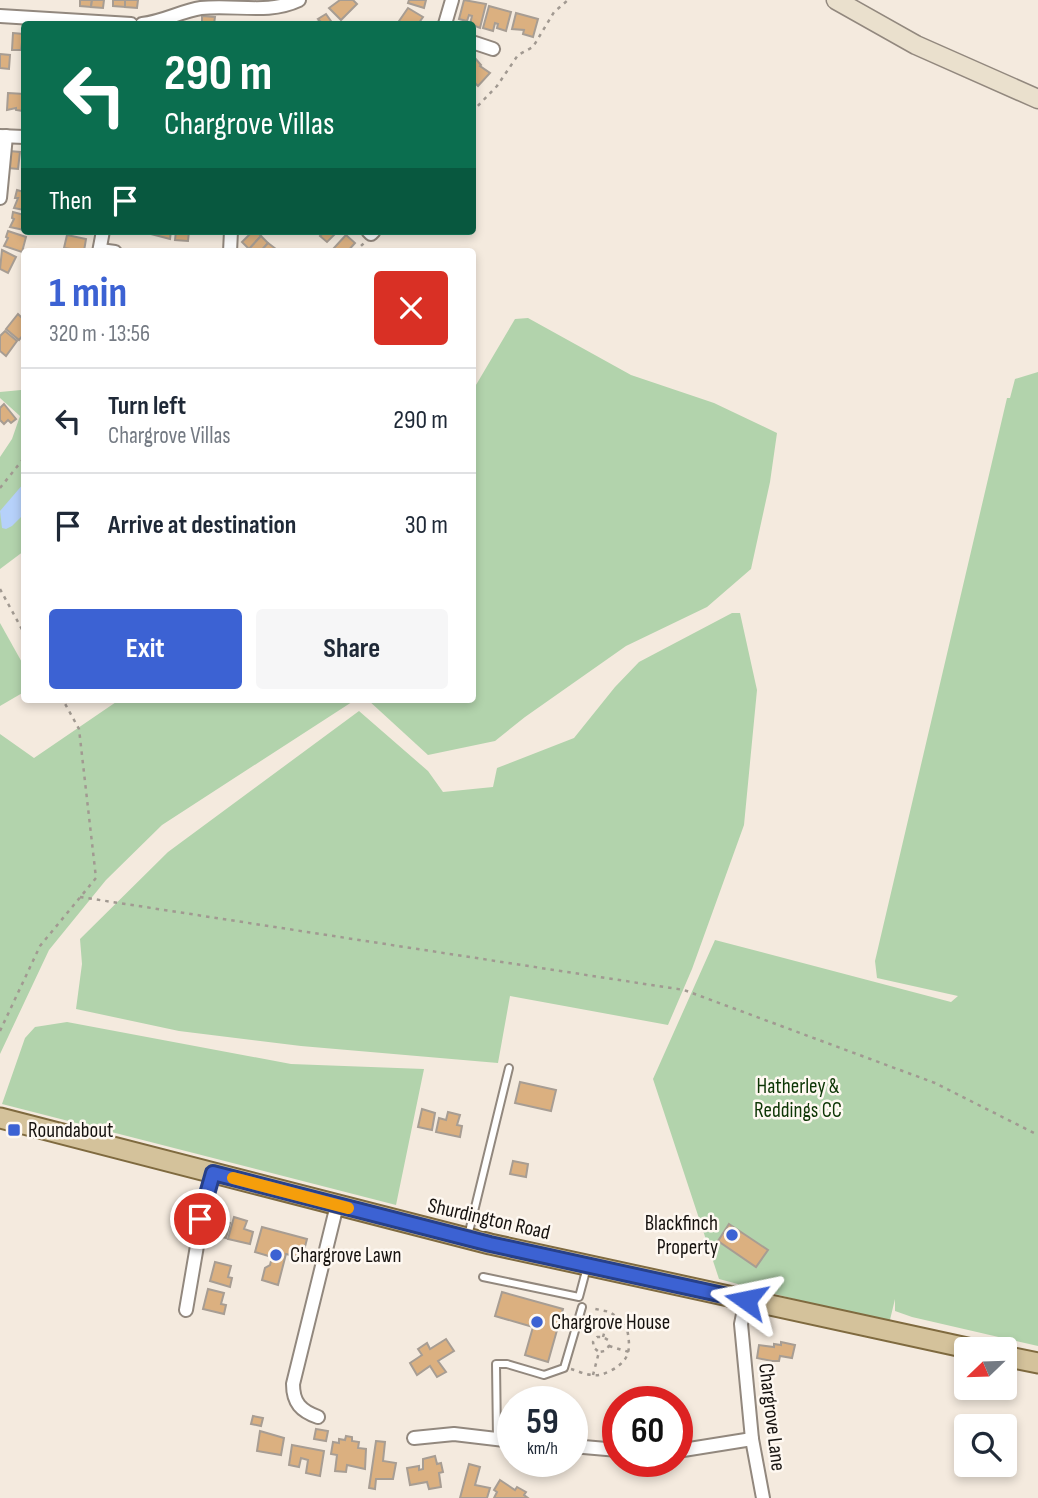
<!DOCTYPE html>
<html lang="en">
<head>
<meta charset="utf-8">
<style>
	body { margin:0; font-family:"Sofia Sans Condensed",sans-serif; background:#f6f6f7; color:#1f2937; height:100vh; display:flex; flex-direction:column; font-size:26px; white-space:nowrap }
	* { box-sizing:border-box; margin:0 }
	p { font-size:23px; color:#747a83 }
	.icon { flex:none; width:38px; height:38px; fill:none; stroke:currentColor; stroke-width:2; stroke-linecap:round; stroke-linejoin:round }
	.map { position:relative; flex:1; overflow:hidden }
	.panel { position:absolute; left:21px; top:248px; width:455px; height:455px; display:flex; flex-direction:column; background:#fff; border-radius:7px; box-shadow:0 4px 10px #0003 }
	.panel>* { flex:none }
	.hud { position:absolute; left:21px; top:21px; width:455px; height:214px; border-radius:7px; box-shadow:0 4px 10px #0003; background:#0b6e4f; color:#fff; overflow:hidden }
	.needle { width:46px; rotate:247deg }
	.buttons { position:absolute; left:954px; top:1337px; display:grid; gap:14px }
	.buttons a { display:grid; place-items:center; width:63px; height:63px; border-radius:7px; background:#fff; box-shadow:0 4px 10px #0003; font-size:35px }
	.speed { position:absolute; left:497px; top:1386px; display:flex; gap:14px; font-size:35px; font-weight:700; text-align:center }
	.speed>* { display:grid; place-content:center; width:91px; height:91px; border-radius:50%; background:#fff; box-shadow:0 4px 10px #0003; line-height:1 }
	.speed small { font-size:18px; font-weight:400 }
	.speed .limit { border:10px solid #d22; background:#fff; color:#111 }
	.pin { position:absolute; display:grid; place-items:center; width:60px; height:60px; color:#fff; margin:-30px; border:4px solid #fff; border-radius:50%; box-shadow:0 2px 7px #0007 }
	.me { position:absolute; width:77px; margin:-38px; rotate:282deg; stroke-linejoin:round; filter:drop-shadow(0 0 5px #0008) }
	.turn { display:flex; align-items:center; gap:24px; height:147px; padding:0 28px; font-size:32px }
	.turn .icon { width:91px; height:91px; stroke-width:2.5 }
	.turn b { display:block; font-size:49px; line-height:60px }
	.then { display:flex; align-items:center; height:66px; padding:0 28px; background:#0003; gap:14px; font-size:26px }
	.round { display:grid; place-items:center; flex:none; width:74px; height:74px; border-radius:7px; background:#f6f6f7 }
	.headline { display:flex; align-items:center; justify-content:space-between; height:119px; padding:0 28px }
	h1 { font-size:42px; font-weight:700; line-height:52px; color:#3c62d3 }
	.cta { display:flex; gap:14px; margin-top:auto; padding:14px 28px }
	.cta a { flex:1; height:80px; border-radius:7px; background:#3c62d3; color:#fff; font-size:28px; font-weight:700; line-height:80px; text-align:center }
	.cta a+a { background:#f6f6f7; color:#1f2937 }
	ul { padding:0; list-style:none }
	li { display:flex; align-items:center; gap:21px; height:105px; padding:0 28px; border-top:2px solid #e0e1e3 }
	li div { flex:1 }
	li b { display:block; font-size:26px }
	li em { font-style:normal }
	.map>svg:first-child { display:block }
	.green { fill:#b2d3ac }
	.water { fill:#b6d1fa }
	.building { fill:#dbb080; stroke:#a79d93; stroke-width:2 }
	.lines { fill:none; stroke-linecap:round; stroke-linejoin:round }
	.lane-casing { stroke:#92887e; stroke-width:10 }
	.street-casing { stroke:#92887e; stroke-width:16 }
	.secondary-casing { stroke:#92887e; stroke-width:21 }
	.primary-casing { stroke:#7f6a3f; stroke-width:23 }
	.path { stroke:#a19991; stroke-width:2.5; stroke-dasharray:3.5 5; stroke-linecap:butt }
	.lane { stroke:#fff; stroke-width:6 }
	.street { stroke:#fff; stroke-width:12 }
	.secondary { stroke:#eae0cd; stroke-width:18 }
	.primary { stroke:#d4c29b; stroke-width:19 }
	.route-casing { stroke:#274089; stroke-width:18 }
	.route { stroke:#3c62d3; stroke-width:12 }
	.slow { stroke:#f59e0b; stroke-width:12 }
	.poi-dot { fill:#3c62d3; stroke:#fef8f1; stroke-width:2.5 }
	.labels { text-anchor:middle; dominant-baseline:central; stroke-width:5; stroke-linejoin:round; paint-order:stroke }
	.park-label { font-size:21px; fill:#0d3605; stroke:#fef8f1 }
	.poi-label { font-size:21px; fill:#16120f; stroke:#fef8f1; text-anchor:start }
	.street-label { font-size:21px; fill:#16120f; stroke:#fef8f1 }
</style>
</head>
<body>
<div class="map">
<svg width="1038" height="1498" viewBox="0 0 1038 1498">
	<rect width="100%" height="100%" fill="#f4eade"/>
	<g class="green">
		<path d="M528,318l103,57 83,28 63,30 -7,49 -19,87 -44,38 -81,39 -101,71 -30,24 -67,14 -60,-55h104l1,-310 42,-71z"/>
		<path d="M1038,372v974l-126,-29 -17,-6v-12l-6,25 -170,-45 -66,-200 62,-139 236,62 7,-6 -81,-18 -2,-17 132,-563h3l5,-19z"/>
		<path d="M24,386v165l-24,18v-112l12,-18 8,-23 -20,-18v-6l21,-2z"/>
		<path d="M732,613h8l17,77 -13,135 -52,144 -24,56 -158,-29 -12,67 -197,-17 -122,-15 -103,-22 6,-45 -2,-25 88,-87 191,-141 69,60 15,21 50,-5 4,-19 77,-30 41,-51 24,-25z"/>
		<path d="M0,623l24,43v26l-24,14z"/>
		<path d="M119,700h236l-193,125 -56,55 -57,70 -49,104v-320l34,24z"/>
		<path d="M67,1022l224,42 133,5 -28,136 -394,-101 23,-66 10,-11z"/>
	</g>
	<path class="water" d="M24,483v31l-12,12 -6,3 -4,-1 -2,-17z"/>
	<g class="building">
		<path d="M80,0h12l-1,7 -11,-1z"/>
		<path d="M92,0h12l-1,8 -12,-1z"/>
		<path d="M113,0h12v7l-12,-1z"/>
		<path d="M125,0h13l-1,8 -12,-1z"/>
		<path d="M340,0h13l4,4 -16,16 -12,-12z"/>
		<path d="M409,0h17l-2,8 -16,-5z"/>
		<path d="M464,0l22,4 -6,24 -10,-4 2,-8 -3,-1 -2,6 -8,-2z"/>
		<path d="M489,6l22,6 -5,19 -9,-3 1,-4 -3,-1 -2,8 -10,-3z"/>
		<path d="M408,8l15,9 -5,7h-21z"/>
		<path d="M516,13l22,6 -5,18 -10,-3 1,-4 -12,-1z"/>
		<path d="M326,14l7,10h-23l10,-3 -2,-2z"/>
		<path d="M202,16l13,1 -1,7h-12z"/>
		<path d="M13,33l10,1 -2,16h-9z"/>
		<path d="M0,54l10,1 -1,14 -9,-1z"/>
		<path d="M474,57l7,8 -1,1 10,7 -12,13 -6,-6z"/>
		<path d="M8,93l16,1 -1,17 -7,-1v-2l-9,2z"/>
		<path d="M9,151l11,1 -2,17 -10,-1z"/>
		<path d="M17,190l7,2v18l-10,-2 4,-10h-3z"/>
		<path d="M13,212l11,3v15l-14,-3 4,-8 -2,-1z"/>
		<path d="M8,231l18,6 -4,15 -18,-6 4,-8 -2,-1z"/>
		<path d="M152,231h19l-1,8 -19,-5z"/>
		<path d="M176,231h13l-1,10 -13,-1z"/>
		<path d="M253,231h3l5,5 -12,13 -7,-7z"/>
		<path d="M325,231h13l-11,11 -7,-6z"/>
		<path d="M67,235l19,4 -2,12 -20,-3z"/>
		<path d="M346,235l9,8 -8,9h-9l-4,-4z"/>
		<path d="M261,236l7,7 -8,9h-7l-4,-3z"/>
		<path d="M268,243l8,6 -3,3h-13z"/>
		<path d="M2,250l14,7 -8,16 -8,-4z"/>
		<path d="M18,314l6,6v14l-5,6 -13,-11z"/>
		<path d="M5,331l12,10 -11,15 -6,-5v-15z"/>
		<path d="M4,404l12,15 -5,4 -3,-3 -4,4 -4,-4v-12z"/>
		<path d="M520,1082l36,8 -5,21 -36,-8z"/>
		<path d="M422,1109l13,4 -3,17 -14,-3z"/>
		<path d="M448,1112l12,3 -3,10 5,1 -2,11 -24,-5 3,-14 7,2z"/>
		<path d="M513,1161l15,3 -2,13 -16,-3z"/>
		<path d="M210,1209l17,5 -2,8 5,1 -4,15 -22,-6z"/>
		<path d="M234,1217l13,4 -3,8 9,3 -3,12 -22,-5z"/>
		<path d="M729,1224l39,26 -12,17 -38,-26z"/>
		<path d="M262,1227l45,12 -5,19 -16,-4 -8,31 -16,-5 3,-12 5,-3 2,-8 -17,-5z"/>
		<path d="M215,1262l16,4 -3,11 4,1 -2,9 -20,-6z"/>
		<path d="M208,1289l16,4 -3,11 5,1 -2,9 -21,-5z"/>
		<path d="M502,1292l61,17 -15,53 -23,-7 8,-28 -38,-11z"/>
		<path d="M446,1339l8,12 -16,10 8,11 -9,5 -7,-11 -13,9 -7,-12 12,-8 -4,-6 9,-6 3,6z"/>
		<path d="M781,1342l14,3 -3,13 -12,-2 -1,5h-7l-15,-3 2,-13 15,2v-3l7,1z"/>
		<path d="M253,1416l10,2 -2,8 -10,-2z"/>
		<path d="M316,1429l12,2 -2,10 -12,-2z"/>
		<path d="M260,1431l24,7 -3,17 -24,-4z"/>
		<path d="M346,1436l6,1v4l7,1 -1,6 8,1 -1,20 -18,-4 -1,7 -11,-1 2,-16 -6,-1 2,-12 6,1v-4l6,1z"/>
		<path d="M376,1441l9,1 -2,19 13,2 -3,16h-17l-1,10 -6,-1z"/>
		<path d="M292,1445l32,6 -4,25 -14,-3 2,-13 -7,-2 -2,9 -10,-2z"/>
		<path d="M435,1456l2,8 4,-1 2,9 -4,1 2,14 -12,2 -2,-7 -17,3 -3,-17 12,-2v4l4,-1v-10z"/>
		<path d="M469,1464l11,3 -5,18 15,3 -3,10h-27z"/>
		<path d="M500,1480l15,10 2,-3 9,5 -2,3 4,3h-34l3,-6 -3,-2z"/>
	</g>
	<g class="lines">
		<defs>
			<g id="lane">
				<path d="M468,1236l41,-168"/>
				<path d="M483,1277l96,20 8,-30"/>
				<path d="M497,1438l-1,-74h11l37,11 20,-7 18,-61"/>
			</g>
			<g id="street">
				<path d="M0,16l131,8"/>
				<path d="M142,24c21,-2 39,-13 59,-16 34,-4 66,7 98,-8"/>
				<path d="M445,24l7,-24"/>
				<path d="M472,42l21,7"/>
				<path d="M0,136l24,1"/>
				<path d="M0,198l6,-62"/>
				<path d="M368,231l3,3 3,-3"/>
				<path d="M100,250l15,2"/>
				<path d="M99,252l4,-21"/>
				<path d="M230,252l1,-21"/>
				<path d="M746,1300l-5,24 11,115 11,59"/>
				<path d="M186,1310l12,-70 1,-16 14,-51"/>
				<path d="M318,1417c-17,-6 -25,-14 -25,-33l44,-179"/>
				<path d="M414,1438l40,-4 59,7"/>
				<path d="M572,1446l46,4"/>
				<path d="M677,1451l75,-12"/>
			</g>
			<path id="secondary" d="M836,0l80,45 122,54"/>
			<g id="primary">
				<path d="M0,1118l490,126 482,105"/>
				<path d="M1004,1356l34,7"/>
			</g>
		</defs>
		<use href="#lane" class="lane-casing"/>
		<use href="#street" class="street-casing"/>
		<use href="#secondary" class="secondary-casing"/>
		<use href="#primary" class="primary-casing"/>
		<g class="path">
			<path d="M472,112l25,-26 21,-31 15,-8 21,-35 14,-12"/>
			<path d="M355,252l10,-10"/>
			<path d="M0,488l24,-30"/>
			<path d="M0,589l24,44"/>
			<path d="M80,897l604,93 251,93 103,52"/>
			<path d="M0,1031l40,-85 56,-68 -17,-149 -16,-29"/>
			<path d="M603,1337l7,-24"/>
			<path d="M609,1346l20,6"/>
			<path d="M571,1369c7,2 15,6 22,6 6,1 11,-1 17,-4 22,-11 21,-24 16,-47l-16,-12 -19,-4"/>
			<path d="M593,1375l6,-23 6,-1 4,-5 -1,-6 -5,-3h-6l-4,5 1,6 5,4"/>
		</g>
		<use href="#lane" class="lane"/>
		<use href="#street" class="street"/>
		<use href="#secondary" class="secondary"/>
		<use href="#primary" class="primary"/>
	</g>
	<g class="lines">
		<defs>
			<path id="route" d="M200,1219l13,-46 277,71 256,56"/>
		</defs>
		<use href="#route" class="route-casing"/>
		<use href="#route" class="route"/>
		<path class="slow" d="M233,1178l115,30"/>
	</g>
	<g class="poi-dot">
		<rect x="7" y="1123" width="14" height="14" rx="3.5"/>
		<circle cx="732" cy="1235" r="7"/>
		<circle cx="276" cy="1255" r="7"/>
		<circle cx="537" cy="1322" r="7"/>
	</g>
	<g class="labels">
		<g class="park-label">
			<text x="798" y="1086">Hatherley &amp;<tspan x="798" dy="24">Reddings CC</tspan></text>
		</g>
		<g class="poi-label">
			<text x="28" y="1130">Roundabout</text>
			<text x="718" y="1223" text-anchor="end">Blackfinch<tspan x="718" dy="24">Property</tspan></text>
			<text x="290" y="1255">Chargrove Lawn</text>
			<text x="551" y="1322">Chargrove House</text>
		</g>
		<g class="street-label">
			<text transform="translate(489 1219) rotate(13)">Shurdington Road</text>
			<text transform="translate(772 1417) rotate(83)">Chargrove Lane</text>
		</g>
	</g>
</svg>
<div class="buttons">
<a><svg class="needle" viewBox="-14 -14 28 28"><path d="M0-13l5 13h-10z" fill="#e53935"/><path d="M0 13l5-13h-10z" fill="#747a83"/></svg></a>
<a><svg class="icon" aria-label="search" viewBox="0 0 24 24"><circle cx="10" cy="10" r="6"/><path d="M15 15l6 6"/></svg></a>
</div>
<div class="speed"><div>59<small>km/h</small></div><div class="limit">60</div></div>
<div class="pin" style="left:200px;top:1219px;background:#d93025"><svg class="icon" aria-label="arrive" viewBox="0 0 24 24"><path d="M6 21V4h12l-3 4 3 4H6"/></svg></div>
<svg class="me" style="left:746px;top:1300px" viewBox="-20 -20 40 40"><path d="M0-17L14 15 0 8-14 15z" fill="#3c62d3" stroke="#fff" stroke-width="4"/></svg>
<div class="hud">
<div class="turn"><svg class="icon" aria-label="left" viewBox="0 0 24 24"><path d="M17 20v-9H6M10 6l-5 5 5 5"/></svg><div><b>290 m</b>Chargrove Villas</div></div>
<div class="then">Then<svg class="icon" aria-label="arrive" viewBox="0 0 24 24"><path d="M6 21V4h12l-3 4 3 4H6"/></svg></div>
</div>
<section class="panel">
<div class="headline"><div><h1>1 min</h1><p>320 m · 13:56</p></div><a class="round" style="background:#d93025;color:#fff"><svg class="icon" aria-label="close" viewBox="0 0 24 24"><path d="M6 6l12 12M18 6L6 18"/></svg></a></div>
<ul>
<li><svg class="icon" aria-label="left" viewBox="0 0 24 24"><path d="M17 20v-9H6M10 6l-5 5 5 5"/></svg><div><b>Turn left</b><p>Chargrove Villas</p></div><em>290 m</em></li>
<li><svg class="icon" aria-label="arrive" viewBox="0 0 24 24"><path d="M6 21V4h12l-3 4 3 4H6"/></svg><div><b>Arrive at destination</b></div><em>30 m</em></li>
</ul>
<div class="cta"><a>Exit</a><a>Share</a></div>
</section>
</div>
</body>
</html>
